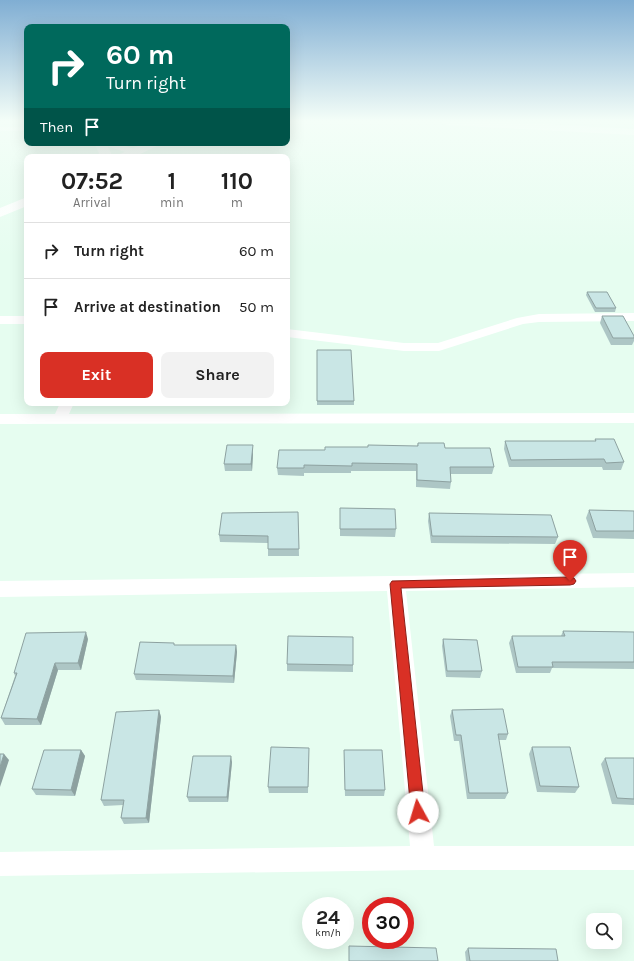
<!DOCTYPE html>
<html lang="en">
<head>
<meta charset="utf-8">
<style>
	body { margin:0; font-family:Karla,sans-serif; background:#f2f2f2; color:#222; height:100vh; display:flex; flex-direction:column; font-size:15px; white-space:nowrap }
	* { box-sizing:border-box; margin:0 }
	p { font-size:13px; color:#767676 }
	.icon { flex:none; width:22px; height:22px; fill:none; stroke:currentColor; stroke-width:2; stroke-linecap:round; stroke-linejoin:round }
	.map { position:relative; flex:1; overflow:hidden }
	.details { position:absolute; left:24px; top:154px; width:266px; height:252px; display:flex; flex-direction:column; background:#fff; border-radius:8px; box-shadow:0 4px 16px #0002 }
	.details>* { flex:none }
	.guide { position:absolute; left:24px; top:24px; width:266px; height:122px; border-radius:8px; box-shadow:0 4px 16px #0002; background:#00695c; color:#fff; overflow:hidden }
	.buttons { position:absolute; left:586px; top:913px; display:grid; gap:8px }
	.buttons a { display:grid; place-items:center; width:36px; height:36px; border-radius:8px; background:#fff; box-shadow:0 4px 16px #0002; font-size:20px }
	.speed { position:absolute; left:302px; top:897px; display:flex; gap:8px; font-size:20px; font-weight:700; text-align:center }
	.speed>* { display:grid; place-content:center; width:52px; height:52px; border-radius:50%; background:#fff; box-shadow:0 4px 16px #0002; line-height:1 }
	.speed small { font-size:10px; font-weight:400 }
	.speed .limit { border:6px solid #d22; background:#fff; color:#111 }
	.pin { position:absolute; display:grid; place-items:center; width:34px; height:34px; color:#fff; margin:-41px -17px; border-radius:50% 50% 50% 0; rotate:-45deg; box-shadow:0 0 4px #0007 }
	.pin .icon { rotate:45deg }
	.me { position:absolute; width:44px; margin:-22px; rotate:354deg; stroke-linejoin:round; filter:drop-shadow(0 0 3px #0008) }
	.turn { display:flex; align-items:center; gap:14px; height:84px; padding:0 16px; font-size:18px }
	.turn .icon { width:52px; height:52px; stroke-width:2.5 }
	.turn b { display:block; font-size:28px; line-height:34px }
	.then { display:flex; align-items:center; height:38px; padding:0 16px; background:#0003; gap:8px; font-size:15px }
	.eta { display:flex; justify-content:space-evenly; align-items:center; height:68px; text-align:center }
	.eta b { font-size:24px; font-weight:700; line-height:28px }
	.primary-button { display:flex; gap:8px; margin-top:auto; padding:8px 16px }
	.primary-button a { flex:1; height:46px; border-radius:8px; background:#d93025; color:#fff; font-size:16px; font-weight:700; line-height:46px; text-align:center }
	.primary-button a+a { background:#f2f2f2; color:#222 }
	ul { padding:0; list-style:none }
	li { display:flex; align-items:center; gap:12px; height:56px; padding:0 16px; border-top:1px solid #e0e0e0 }
	li div { flex:1 }
	li b { display:block; font-size:15px }
	li em { font-style:normal }
	.map>svg:first-child { display:block }
	.lines { fill:none; stroke-linecap:round; stroke-linejoin:round }
	.street { fill:#fff; fill-rule:evenodd }
	.secondary { fill:#fff; fill-rule:evenodd }
	.wall { fill:#adc6c5 }
	.shaded-wall { fill:#8da1a0 }
	.building { fill:#c9e6e5; stroke:#8da1a0 }
	.route { fill:#d93025; stroke:#8d1f18 }
</style>
</head>
<body>
<div class="map">
<svg width="634" height="961" viewBox="0 0 634 961">
	<rect width="100%" height="100%" fill="#e6fdf0"/>
	<g class="lines">
		<g class="street">
			<rect x="0" y="127" width="27" height="4"/>
			<path d="M102,143h13l23,7 1,2 -4,3 -32,-10z"/>
			<path d="M634,313v8l-95,1 -16,2 -84,27h-35l-117,-14v-8l117,14h34l79,-25 22,-4z"/>
			<rect x="0" y="316" width="27" height="8"/>
			<path d="M60,403h14l-5,11 565,-1v10l-634,1v-10h55z"/>
			<path d="M634,573v14l-228,4 28,255h200v24h-211l-423,6v-24l410,-6 -23,-255 -387,6v-16z"/>
		</g>
		<g class="secondary">
			<path d="M442,122h67l125,7v6l-187,-10z"/>
			<path d="M94,143h12l5,10 -1,4h-12l1,-4z"/>
			<path d="M145,143h16l-2,2 -25,12h-16l2,-3z"/>
			<path d="M27,197v9l-27,11v-9z"/>
		</g>
	</g>
	<g class="wall">
		<path d="M587,292l29,16 -1,4h-20l-9,-17z"/>
		<path d="M602,316l32,20v5l-2,4h-21l-11,-22z"/>
		<path d="M317,350l37,51v4h-37z"/>
		<path d="M595,439l29,23 -3,8h-18l-1,-3h-93l-5,-18 1,-8h90z"/>
		<path d="M418,443l27,5 49,19 -2,7h-42l1,8 -1,7 -34,-2v-16h-65v2h-47v3l-26,-1 -1,-7 48,-18 92,-4z"/>
		<path d="M253,453l-1,18h-27l-1,-7z"/>
		<path d="M340,508l56,21 -1,8 -55,-1z"/>
		<path d="M589,510l45,1v28l-41,-1 -7,-20z"/>
		<path d="M298,512l1,44h-31v-13l-48,-1 -1,-7z"/>
		<path d="M429,513l129,24 -3,7 -124,-1 -3,-22z"/>
		<path d="M563,631l71,1v37l-82,-1 -2,5h-34l-7,-30 3,-7h49z"/>
		<path d="M88,639l-7,31h-23l-17,55h-36l-4,-7 14,-42 -1,-3z"/>
		<path d="M443,639l39,32 -2,7 -34,-1 -4,-31z"/>
		<path d="M174,645h62l1,7 -3,31 -98,-3 -2,-6z"/>
		<path d="M287,664l66,1v7l-66,-1z"/>
		<path d="M159,710l2,7 -12,106 -25,1 -3,-6 2,-13 -19,1 -3,-6z"/>
		<path d="M452,710l56,24 -2,6h-7l9,53 -3,6h-38l-8,-58h-5l-4,-25z"/>
		<path d="M532,747l47,40 -4,6 -38,-1 -8,-38z"/>
		<path d="M309,748l-1,45h-39l-1,-6z"/>
		<path d="M81,750l4,6 -10,40 -39,-1 -4,-6z"/>
		<path d="M344,750l41,40 -1,6h-39z"/>
		<path d="M605,758h29v47l-22,-1 -11,-40z"/>
		<path d="M232,762l-4,40h-39l-2,-5z"/>
		<path d="M468,948l90,13h-92l-1,-9z"/>
	</g>
	<g class="shaded-wall">
		<path d="M253,445v8l-1,18 -1,-7z"/>
		<path d="M86,632l2,7 -7,31 -3,-7z"/>
		<path d="M236,645l1,7 -3,31 -1,-7z"/>
		<path d="M55,663l3,7 -17,55 -4,-6z"/>
		<path d="M159,710l2,7 -12,106 -3,-5z"/>
		<path d="M81,750l4,6 -10,40 -4,-6z"/>
		<path d="M4,754l5,6 -9,27v-20z"/>
		<path d="M231,756l1,6 -4,40 -1,-5z"/>
	</g>
	<g class="building">
		<path d="M587,292h20l9,16h-20z"/>
		<path d="M602,316h21l11,20v2h-21z"/>
		<path d="M287,344h1l-1,16z"/>
		<path d="M317,350h34l3,51h-37z"/>
		<path d="M595,439h19l10,23 -18,1 -2,-4 -93,1 -6,-19h91z"/>
		<path d="M418,443h26l1,5h45l4,19h-44l1,15 -34,-2v-16l-65,-1v3l-48,-1v3h-27l2,-18h46v-3h43v-2l50,1z"/>
		<path d="M227,445h26l-2,19h-27z"/>
		<path d="M340,508l55,1 1,20h-56z"/>
		<path d="M589,510l45,1v20h-38z"/>
		<path d="M298,512l1,37h-31v-13l-49,-1 3,-22z"/>
		<path d="M429,513l122,2 7,22 -126,-1z"/>
		<path d="M563,631l71,1v30h-82l1,5h-35l-6,-31h53z"/>
		<path d="M86,632l-8,31h-23l-18,56 -36,-1 16,-45h-3l12,-40z"/>
		<path d="M288,636l65,1v28l-66,-1z"/>
		<path d="M443,639l34,1 5,31h-35z"/>
		<path d="M140,642l34,1v2h62l-3,31 -99,-2z"/>
		<path d="M503,709l5,25h-10l10,59h-39l-8,-58h-5l-4,-25z"/>
		<path d="M159,710l-13,108h-25l3,-18h-23l15,-88z"/>
		<path d="M271,747l38,1 -1,39h-40z"/>
		<path d="M532,747h38l9,40 -39,-1z"/>
		<path d="M44,750h37l-10,40 -39,-1z"/>
		<path d="M344,750h38l3,40h-40z"/>
		<path d="M0,754h4l-4,13z"/>
		<path d="M193,756h38l-4,41h-40z"/>
		<path d="M605,758h29v41l-17,-1z"/>
		<path d="M349,946l87,2 2,13h-89z"/>
		<path d="M468,948l88,1 2,12h-88z"/>
	</g>
	<linearGradient id="sky" x2="0" y2="1"><stop stop-color="#80aed3"/><stop offset="0.47" stop-color="#f4fef8"/><stop offset="1" stop-color="#f4fef8" stop-opacity="0"/></linearGradient>
	<rect width="634" height="257" fill="url(#sky)"/>
	<path class="route" d="M570,577l4,1 2,3 -2,3 -4,1 -169,3 24,224 -2,5 -5,2 -5,-2 -2,-5 -21,-228 2,-3z"/>
</svg>
<div class="buttons">
<a><svg class="icon" aria-label="search" viewBox="0 0 24 24"><circle cx="10" cy="10" r="6"/><path d="M15 15l6 6"/></svg></a>
</div>
<div class="speed"><div>24<small>km/h</small></div><div class="limit">30</div></div>
<div class="pin" style="left:570px;top:581px;background:#d93025"><svg class="icon" aria-label="arrive" viewBox="0 0 24 24"><path d="M6 21V4h12l-3 4 3 4H6"/></svg></div>
<svg class="me" style="left:418px;top:812px" viewBox="-20 -20 40 40"><circle r="19" fill="#fff"/><path d="M0-13L10 11 0 6-10 11z" fill="#d93025"/></svg>
<div class="guide">
<div class="turn"><svg class="icon" aria-label="right" viewBox="0 0 24 24"><path d="M7 20v-9h11M14 6l5 5-5 5"/></svg><div><b>60 m</b>Turn right</div></div>
<div class="then">Then<svg class="icon" aria-label="arrive" viewBox="0 0 24 24"><path d="M6 21V4h12l-3 4 3 4H6"/></svg></div>
</div>
<section class="details">
<div class="eta">
<div><b>07:52</b><p>Arrival</p></div>
<div><b>1</b><p>min</p></div>
<div><b>110</b><p>m</p></div>
</div>
<ul>
<li><svg class="icon" aria-label="right" viewBox="0 0 24 24"><path d="M7 20v-9h11M14 6l5 5-5 5"/></svg><div><b>Turn right</b></div><em>60 m</em></li>
<li><svg class="icon" aria-label="arrive" viewBox="0 0 24 24"><path d="M6 21V4h12l-3 4 3 4H6"/></svg><div><b>Arrive at destination</b></div><em>50 m</em></li>
</ul>
<div class="primary-button"><a>Exit</a><a>Share</a></div>
</section>
</div>
</body>
</html>
